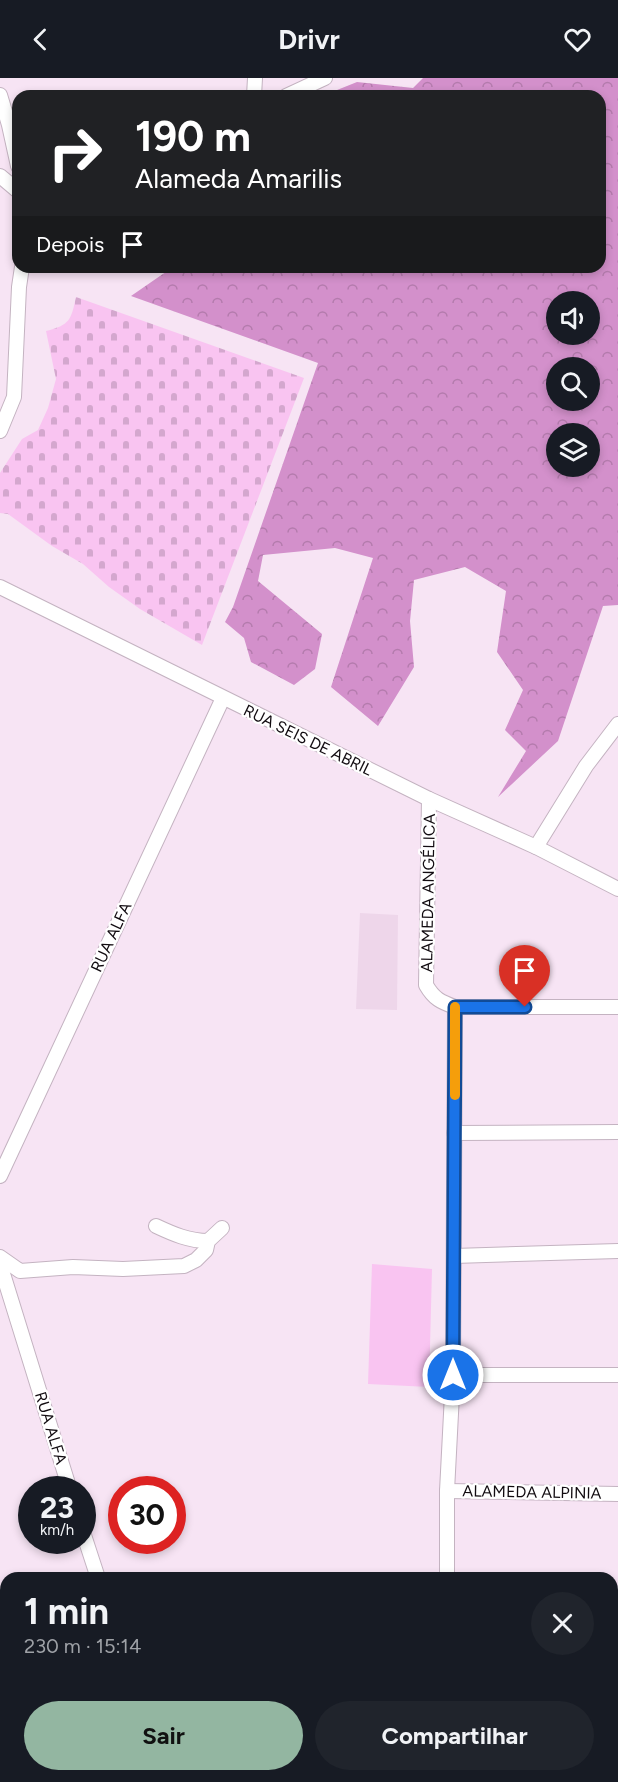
<!DOCTYPE html>
<html lang="pt">
<head>
<meta charset="utf-8">
<style>
	body { margin:0; font-family:Figtree,sans-serif; background:#20242c; color:#f1f3f6; height:100vh; display:flex; flex-direction:column; font-size:22px; white-space:nowrap }
	* { box-sizing:border-box; margin:0 }
	p { font-size:20px; color:#9ea1a6 }
	.icon { flex:none; width:33px; height:33px; fill:none; stroke:currentColor; stroke-width:2; stroke-linecap:round; stroke-linejoin:round }
	.map { position:relative; flex:1; overflow:hidden }
	.panel { position:absolute; left:0px; top:1494px; width:618px; height:210px; display:flex; flex-direction:column; background:#171b24; border-radius:18px 18px 0 0; box-shadow:0 3px 9px #0003 }
	.panel>* { flex:none }
	.banner { position:absolute; left:12px; top:12px; width:594px; height:183px; border-radius:18px; box-shadow:0 3px 9px #0003; background:#202124; color:#fff; overflow:hidden }
	.tools { position:absolute; left:546px; top:213px; display:grid; gap:12px }
	.tools a { display:grid; place-items:center; width:54px; height:54px; border-radius:50%; background:#171b24; box-shadow:0 3px 9px #0003; font-size:30px }
	.speed { position:absolute; left:18px; top:1398px; display:flex; gap:12px; font-size:30px; font-weight:700; text-align:center }
	.speed>* { display:grid; place-content:center; width:78px; height:78px; border-radius:50%; background:#171b24; box-shadow:0 3px 9px #0003; line-height:1 }
	.speed small { font-size:15px; font-weight:400 }
	.speed .limit { border:9px solid #d22; background:#fff; color:#111 }
	.pin { position:absolute; display:grid; place-items:center; width:51px; height:51px; color:#fff; margin:-62px -26px; border-radius:50% 50% 50% 0; rotate:-45deg; box-shadow:0 0 6px #0007 }
	.pin .icon { rotate:45deg }
	.me { position:absolute; width:66px; margin:-33px; rotate:0deg; stroke-linejoin:round; filter:drop-shadow(0 0 4px #0008) }
	.turn { display:flex; align-items:center; gap:21px; height:126px; padding:0 24px; font-size:27px }
	.turn .icon { width:78px; height:78px; stroke-width:2.5 }
	.turn b { display:block; font-size:42px; line-height:51px }
	.then { display:flex; align-items:center; height:57px; padding:0 24px; background:#0003; gap:12px; font-size:22px }
	.round { display:grid; place-items:center; flex:none; width:63px; height:63px; border-radius:32px; background:#20242c }
	.head { display:flex; align-items:center; justify-content:space-between; height:102px; padding:0 24px }
	h1 { font-size:36px; font-weight:700; line-height:45px }
	.button { display:flex; gap:12px; margin-top:auto; padding:12px 24px }
	.button a { flex:1; height:69px; border-radius:36px; background:#93b6a1; color:#111; font-size:24px; font-weight:700; line-height:69px; text-align:center }
	.button a+a { background:#20242c; color:#f1f3f6 }
	header { display:flex; justify-content:space-between; align-items:center; height:78px; padding:0 24px; background:#171b24; font-size:27px; font-weight:700 }
	.map>svg:first-child { display:block }
	.built { fill:#eed6ea }
	.forest { fill:url(#forest-crowns); fill-rule:evenodd }
	.cemetery { fill:url(#cemetery-stones) }
	.pitch { fill:#f9c4f1 }
	.lines { fill:none; stroke-linecap:round; stroke-linejoin:round }
	.stream { stroke:#c381bb; stroke-width:4 }
	.minor-casing { stroke:#c4b3c1; stroke-width:16 }
	.minor { stroke:#fff; stroke-width:14 }
	.route-casing { stroke:#114b97; stroke-width:15 }
	.route { stroke:#1a73e8; stroke-width:10 }
	.slow { stroke:#f59e0b; stroke-width:10 }
	.labels { text-anchor:middle; dominant-baseline:central; stroke-width:4.5; stroke-linejoin:round; paint-order:stroke }
	.street-label { font-size:16px; fill:#110b10; stroke:#fff }
</style>
</head>
<body>
<header><svg class="icon" aria-label="back" viewBox="0 0 24 24"><path d="M15 5l-7 7 7 7"/></svg>Drivr<svg class="icon" aria-label="heart" viewBox="0 0 24 24"><path d="M12 20l-8-8c-3-5 5-10 8-4 3-6 11-1 8 4z"/></svg></header>
<div class="map">
<svg width="618" height="1704" viewBox="0 0 618 1704">
	<defs>
		<pattern id="forest-crowns" width="20" height="18" patternUnits="userSpaceOnUse" patternTransform="scale(1.5)"><rect width="20" height="18" fill="#d390cb"/><path d="M2 6a3 3 0 1 1 6 0M12 15a3 3 0 1 1 6 0" fill="none" stroke="#b47bad"/></pattern>
		<pattern id="cemetery-stones" width="16" height="16" patternUnits="userSpaceOnUse" patternTransform="scale(1.5)"><rect width="16" height="16" fill="#f9c4f1"/><path d="M2 7V4a2 2 0 0 1 4 0v3zM10 15v-3a2 2 0 0 1 4 0v3z" fill="#d4a7ce"/></pattern>
	</defs>
	<rect width="100%" height="100%" fill="#f7e4f4"/>
	<path class="built" d="M360,835l38,2 -1,95 -41,-1z"/>
	<path class="forest" d="M423,0h195v527l-15,1 -45,135 -60,56 28,-46 -21,-21 18,-40 -26,-38 9,-61 -41,-24 -51,13 -4,41 4,46 -36,59 -47,-39 42,-129 -38,-10 -72,7 -5,26 64,53 -7,35 -21,16 -43,-23 -7,-24 -19,-16 8,-15 85,-244 -187,-67 42,-29h427v-171h-278l35,-14 56,6zM556,224h34v32h-34zM556,290h34v32h-34zM556,356h34v32h-34z"/>
	<path class="cemetery" d="M76,219l228,81 -102,267 -62,-36 -31,-22 -26,-23 -31,-18 -44,-32 -8,-1v-40l22,-34 16,-9 10,-22 8,-29 -10,-48c24,-6 25,-11 30,-34z"/>
	<path class="pitch" d="M372,1186l60,5 -3,118 -61,-3z"/>
	<g class="lines">
		<path class="stream" d="M348,1704v-6"/>
		<defs>
			<g id="minor">
				<path d="M0,17l9,30 9,41"/>
				<path d="M254,18l1,-18"/>
				<path d="M286,18l39,-18"/>
				<path d="M0,98l18,15"/>
				<path d="M0,353l14,-34 5,-110 3,-20"/>
				<path d="M0,509l429,212 107,48 82,42"/>
				<path d="M429,721l-3,186c8,14 15,17 29,22h163"/>
				<path d="M536,769l50,-81 32,-42"/>
				<path d="M454,1055l164,-1"/>
				<path d="M0,1098l223,-478"/>
				<path d="M156,1148c17,8 33,15 52,15"/>
				<path d="M454,1178l164,-5"/>
				<path d="M0,1179l20,14 53,-4 50,2 61,-3 12,-6 10,-10 2,-9 14,-13"/>
				<path d="M0,1186l70,226"/>
				<path d="M453,1297h165"/>
				<path d="M447,1413l171,3"/>
				<path d="M82,1451l16,49"/>
				<path d="M447,1500v-87l6,-116 2,-368"/>
				<path d="M612,1536h6"/>
				<path d="M612,1658h6"/>
				<path d="M0,1703v1"/>
				<path d="M443,1704v-6"/>
			</g>
		</defs>
		<use href="#minor" class="minor-casing"/>
		<use href="#minor" class="minor"/>
	</g>
	<g class="lines">
		<defs>
			<path id="route" d="M453,1297l2,-368h70"/>
		</defs>
		<use href="#route" class="route-casing"/>
		<use href="#route" class="route"/>
		<path class="slow" d="M455,1017v-88"/>
	</g>
	<g class="labels">
		<g class="street-label">
			<text transform="translate(308 662) rotate(26)">RUA SEIS DE ABRIL</text>
			<text transform="translate(428 815) rotate(-89)">ALAMEDA ANGÉLICA</text>
			<text transform="translate(111 859) rotate(-65)">RUA ALFA</text>
			<text transform="translate(51 1350) rotate(73)">RUA ALFA</text>
			<text transform="translate(532 1414) rotate(1)">ALAMEDA ALPINIA</text>
		</g>
	</g>
</svg>
<div class="tools">
<a><svg class="icon" aria-label="sound" viewBox="0 0 24 24"><path d="M4 9h4l5-4v14l-5-4H4zM17 9q2 3 0 6"/></svg></a>
<a><svg class="icon" aria-label="search" viewBox="0 0 24 24"><circle cx="10" cy="10" r="6"/><path d="M15 15l6 6"/></svg></a>
<a><svg class="icon" aria-label="layers" viewBox="0 0 24 24"><path d="M12 4l9 5-9 5-9-5zM3 14l9 5 9-5"/></svg></a>
</div>
<div class="speed"><div>23<small>km/h</small></div><div class="limit">30</div></div>
<div class="pin" style="left:525px;top:929px;background:#d93025"><svg class="icon" aria-label="arrive" viewBox="0 0 24 24"><path d="M6 21V4h12l-3 4 3 4H6"/></svg></div>
<svg class="me" style="left:453px;top:1297px" viewBox="-20 -20 40 40"><circle r="17" fill="#1a73e8" stroke="#fff" stroke-width="3"/><path d="M0-11L8 9 0 5-8 9z" fill="#fff"/></svg>
<div class="banner">
<div class="turn"><svg class="icon" aria-label="right" viewBox="0 0 24 24"><path d="M7 20v-9h11M14 6l5 5-5 5"/></svg><div><b>190 m</b>Alameda Amarilis</div></div>
<div class="then">Depois<svg class="icon" aria-label="arrive" viewBox="0 0 24 24"><path d="M6 21V4h12l-3 4 3 4H6"/></svg></div>
</div>
<section class="panel">
<div class="head"><div><h1>1 min</h1><p>230 m · 15:14</p></div><a class="round"><svg class="icon" aria-label="close" viewBox="0 0 24 24"><path d="M6 6l12 12M18 6L6 18"/></svg></a></div>
<div class="button"><a>Sair</a><a>Compartilhar</a></div>
</section>
</div>
</body>
</html>
